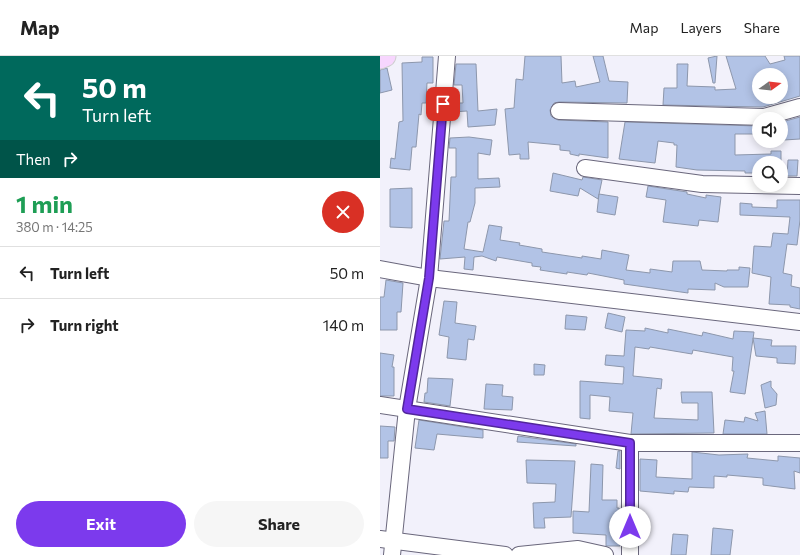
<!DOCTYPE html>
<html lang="en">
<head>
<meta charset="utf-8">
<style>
	body { margin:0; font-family:Commissioner,sans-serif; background:#f6f6f6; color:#222; height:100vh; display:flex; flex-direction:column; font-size:15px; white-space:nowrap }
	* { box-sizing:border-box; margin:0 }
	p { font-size:13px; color:#767676 }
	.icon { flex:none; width:22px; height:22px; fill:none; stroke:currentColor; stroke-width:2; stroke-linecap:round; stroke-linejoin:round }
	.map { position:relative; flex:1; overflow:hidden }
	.sheet { display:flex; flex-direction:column; background:#fff; width:380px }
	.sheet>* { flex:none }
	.guide { background:#00695c; color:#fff; overflow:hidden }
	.needle { width:26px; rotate:75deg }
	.tools { position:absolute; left:372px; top:12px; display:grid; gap:8px }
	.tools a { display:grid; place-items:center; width:36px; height:36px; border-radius:50%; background:#fff; box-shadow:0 2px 10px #0003; font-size:20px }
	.pin { position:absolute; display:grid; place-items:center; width:34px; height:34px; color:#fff; margin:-17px; border-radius:8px; box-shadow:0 2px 6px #0006 }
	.me { position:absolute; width:44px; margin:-22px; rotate:0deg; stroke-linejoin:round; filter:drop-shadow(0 0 3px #0008) }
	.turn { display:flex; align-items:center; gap:14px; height:84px; padding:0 16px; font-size:18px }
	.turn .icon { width:52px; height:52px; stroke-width:2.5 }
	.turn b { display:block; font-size:28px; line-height:34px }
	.then { display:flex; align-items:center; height:38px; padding:0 16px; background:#0003; gap:8px; font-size:15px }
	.round { display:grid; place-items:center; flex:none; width:42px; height:42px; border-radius:21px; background:#f6f6f6 }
	.summary { display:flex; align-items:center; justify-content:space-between; height:68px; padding:0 16px }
	h1 { font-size:24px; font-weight:700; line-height:30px; color:#1e9e55 }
	.primary-button { display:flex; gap:8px; margin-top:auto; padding:8px 16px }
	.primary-button a { flex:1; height:46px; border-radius:24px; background:#7c3aed; color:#fff; font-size:16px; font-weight:700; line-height:46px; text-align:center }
	.primary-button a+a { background:#f6f6f6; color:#222 }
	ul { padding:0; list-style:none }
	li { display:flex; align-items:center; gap:12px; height:52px; padding:0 16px; border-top:1px solid #e0e0e0 }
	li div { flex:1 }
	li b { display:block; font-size:15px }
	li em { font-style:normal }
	header { display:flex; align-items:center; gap:24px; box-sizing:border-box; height:56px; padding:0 20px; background:#fff; border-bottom:1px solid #e0e0e0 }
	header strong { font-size:19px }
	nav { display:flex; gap:22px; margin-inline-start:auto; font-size:14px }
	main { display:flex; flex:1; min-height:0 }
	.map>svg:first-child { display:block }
	.building { fill:#b2c3e6; stroke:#8d97ac; fill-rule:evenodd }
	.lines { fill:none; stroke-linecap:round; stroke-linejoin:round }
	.minor-casing { stroke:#6a677c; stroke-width:18 }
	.major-casing { stroke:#cececf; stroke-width:23 }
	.minor { stroke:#fff; stroke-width:16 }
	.major { stroke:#f7d6fe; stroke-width:21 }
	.route-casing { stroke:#51269a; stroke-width:10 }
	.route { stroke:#7c3aed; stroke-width:7 }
</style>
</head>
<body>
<header>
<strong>Map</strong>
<nav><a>Map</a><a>Layers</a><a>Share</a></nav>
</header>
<main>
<section class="sheet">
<div class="guide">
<div class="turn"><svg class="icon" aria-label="left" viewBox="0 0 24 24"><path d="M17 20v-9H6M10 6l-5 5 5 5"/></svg><div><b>50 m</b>Turn left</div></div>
<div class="then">Then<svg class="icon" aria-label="right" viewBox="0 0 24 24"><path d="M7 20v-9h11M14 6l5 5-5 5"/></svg></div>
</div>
<div class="summary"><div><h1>1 min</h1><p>380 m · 14:25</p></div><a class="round" style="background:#d93025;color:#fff"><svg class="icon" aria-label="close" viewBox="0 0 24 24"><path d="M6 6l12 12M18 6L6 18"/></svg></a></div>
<ul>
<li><svg class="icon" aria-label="left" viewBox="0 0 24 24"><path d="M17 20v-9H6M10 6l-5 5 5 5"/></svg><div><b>Turn left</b></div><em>50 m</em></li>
<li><svg class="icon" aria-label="right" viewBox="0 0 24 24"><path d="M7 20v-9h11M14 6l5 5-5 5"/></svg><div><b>Turn right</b></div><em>140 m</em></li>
</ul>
<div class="primary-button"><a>Exit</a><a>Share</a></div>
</section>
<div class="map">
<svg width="420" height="499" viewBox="0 0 420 499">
	<rect width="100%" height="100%" fill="#f2f1fb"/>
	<g class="building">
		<path d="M145,0h36l1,27 13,-2 1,6 24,-5 -7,-26h10l6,25 19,1 -1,21 -68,-1 -5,1 -4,7 1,6 7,4 50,2v36l-29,-4v2l-9,-2v-3l-10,-1v-5l-32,-3 1,17h-9v-5l-11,1 -4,-46 9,-1 2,-29 7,1z"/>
		<path d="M337,0l-2,27h-2l-5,-25z"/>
		<path d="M346,0h39l5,8 15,-4 -1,-4h16v40l-37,11 -100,-2 1,-17h13v-24h11l-1,22 28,1v3l21,-1zM379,19h22v22h-22z"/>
		<path d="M42,1h11v26h-6l-1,20h-4l-1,12 -2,-1 -3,33h-4l-2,23 -20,-2 1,-10 4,1 4,-37 4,-1 -1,-58 20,-1z"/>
		<path d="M76,8h20l2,47 19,-2 -2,16 -27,2 -1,-16 -15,1 1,-9h10l-1,-18h-8z"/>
		<path d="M7,12l5,22 -12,3v-23z"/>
		<path d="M420,61v22l-16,1 -2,-18z"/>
		<path d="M245,66l132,4v8h-22v21l36,-1v-3h10v12h-23v10h-13v-2l-48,-1 -21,-3 1,-22h-3v-2l-16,-2 -3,22 -36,-4z"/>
		<path d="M89,81l23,3 -2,15 -12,-2v26l21,-1 1,9 -25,1v15l-5,19h-2l-4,27 19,3 6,-27 13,2 -2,13 20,3 -1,2 23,4v3l40,6v-2l19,3 1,-9 27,5 -3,15 24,3v-4l22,3 1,-11h27l2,9 25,1v-1h12v-3l11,1 -2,19h-24l-9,-4v7l-27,-1v4l-64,-9v-4l-36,-7 -1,2 -20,-3v2l-27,-4 1,-3 -9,-1v-3l-35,-6 -1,4 -14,-5 -8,1 -1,13 -9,-1 1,-12 -25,2 4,-38h5l2,-44h5v-29h-7l1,-10z"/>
		<path d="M408,104h10l-1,16h-10z"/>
		<path d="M173,117l29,7 1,-3 19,3 -4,19 -18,-11 -2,8 -28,-5z"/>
		<path d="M268,130l39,6v2l19,4v-3l15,2 -3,25 -19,-2 -1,6 -35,-4 3,-22 -20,-3z"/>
		<path d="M32,132v40l-22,-1v-38z"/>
		<path d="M219,138l19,3 -3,18 -18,-3z"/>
		<path d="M397,144h23v20l-3,25 -10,-1 -4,29 9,2 -1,11 9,2v21l-10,-2v-2l-21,-1 2,-27 -19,-4 2,-27 17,1 2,-14 15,1 2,-17 -50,-2v-12l12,1v3l25,1z"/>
		<path d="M6,224l17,3 -2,29h-4v18h-17v-33h4z"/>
		<path d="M64,245l13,1 -2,21 21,3 -2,14 -6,-1 -2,21 -19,-2 2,-21 -10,-2z"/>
		<path d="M228,257l17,4 -3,15 -17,-4z"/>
		<path d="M186,259l21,2 -2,13 -20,-1z"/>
		<path d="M265,272l23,5v-4l34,7 1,-4 30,7 1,-8 20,1 -9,62 -15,-2 4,-21h-2l1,-14 -40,-7 -1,4 -42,-7 -1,2 -14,-2 -2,29 29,3 -1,10 -4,-1 -3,30 44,2v-17h-16l-1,-11h31l2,41 -83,1 2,-21 -24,-2 1,-14 -20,-2v24l-10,-1v-37l43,3 1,-17 -19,-2 1,-10 18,1 2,-26 19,1z"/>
		<path d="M373,282l19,2 -1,6h25l-1,18 -18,-1v-5l-21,-2z"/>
		<path d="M0,297l14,2 -2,12h2v29h-14z"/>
		<path d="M154,308l11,1 -1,10h-10z"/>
		<path d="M48,322l25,1 -3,27 -26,-4 1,-9h2z"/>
		<path d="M391,325v6l6,7 -1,11 -11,3 -4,-23z"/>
		<path d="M106,328l17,1 -1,11 11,1 -1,13 -28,-1z"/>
		<path d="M385,355l2,23h-44l2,-14 19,2 1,-5 13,4 -3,-8z"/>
		<path d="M39,364l64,10v8l-46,-4 -3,16 -19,-2z"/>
		<path d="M0,370l15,1 -1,14h-6v17h-8z"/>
		<path d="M138,380l58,8v2l-59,-4z"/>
		<path d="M238,395h2v18l-4,-1z"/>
		<path d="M312,396l27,3 29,-1 -1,4 31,3v-5l22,2v15l-6,-2 1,18 -32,-4v-7l-36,-3v2l-13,-1v12l-25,-1 -1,5 -14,-1v3l-34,-3v-32l17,1 -1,17 36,2z"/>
		<path d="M146,404l49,1 -4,56 -27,1 1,10h-11l-1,-25 22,-1 1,-18 -29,-1z"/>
		<path d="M211,408l12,1 -1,35h15v8h2l1,9v29h-14v-11l-33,-2v-22l16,1z"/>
		<path d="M333,472l20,2 -3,25h-19z"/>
		<path d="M293,478l15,1 -2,20h-15z"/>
	</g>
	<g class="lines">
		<defs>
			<g id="minor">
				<path d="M179,55l205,6 36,-10"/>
				<path d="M205,112l117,16 98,2"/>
				<path d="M0,213l49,9 371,44"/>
				<path d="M0,349l250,38h170"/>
				<path d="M0,483l125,16"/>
				<path d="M12,499l15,-146 22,-131 18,-222"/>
				<path d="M139,499l59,-6 27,6"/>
				<path d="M250,499v-112"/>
			</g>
			<path id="major" d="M0,2l5,-2"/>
		</defs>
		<use href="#minor" class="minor-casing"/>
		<use href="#major" class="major-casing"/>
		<use href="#minor" class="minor"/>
		<use href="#major" class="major"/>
	</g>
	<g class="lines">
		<defs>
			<path id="route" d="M63,48l-14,174 -22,131 223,34v84"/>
		</defs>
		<use href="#route" class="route-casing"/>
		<use href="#route" class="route"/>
	</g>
</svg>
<div class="tools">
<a><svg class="needle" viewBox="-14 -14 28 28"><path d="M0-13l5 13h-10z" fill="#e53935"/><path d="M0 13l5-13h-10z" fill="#767676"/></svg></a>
<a><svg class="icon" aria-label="sound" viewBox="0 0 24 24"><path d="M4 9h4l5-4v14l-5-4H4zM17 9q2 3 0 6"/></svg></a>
<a><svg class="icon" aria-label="search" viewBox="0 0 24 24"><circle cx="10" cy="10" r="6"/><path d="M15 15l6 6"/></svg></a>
</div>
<div class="pin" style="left:63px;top:48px;background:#d93025"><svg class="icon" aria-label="arrive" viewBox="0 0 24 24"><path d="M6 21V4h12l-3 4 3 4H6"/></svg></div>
<svg class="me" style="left:250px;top:471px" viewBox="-20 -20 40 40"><circle r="19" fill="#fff"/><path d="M0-13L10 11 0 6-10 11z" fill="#7c3aed"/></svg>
</div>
</main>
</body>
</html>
